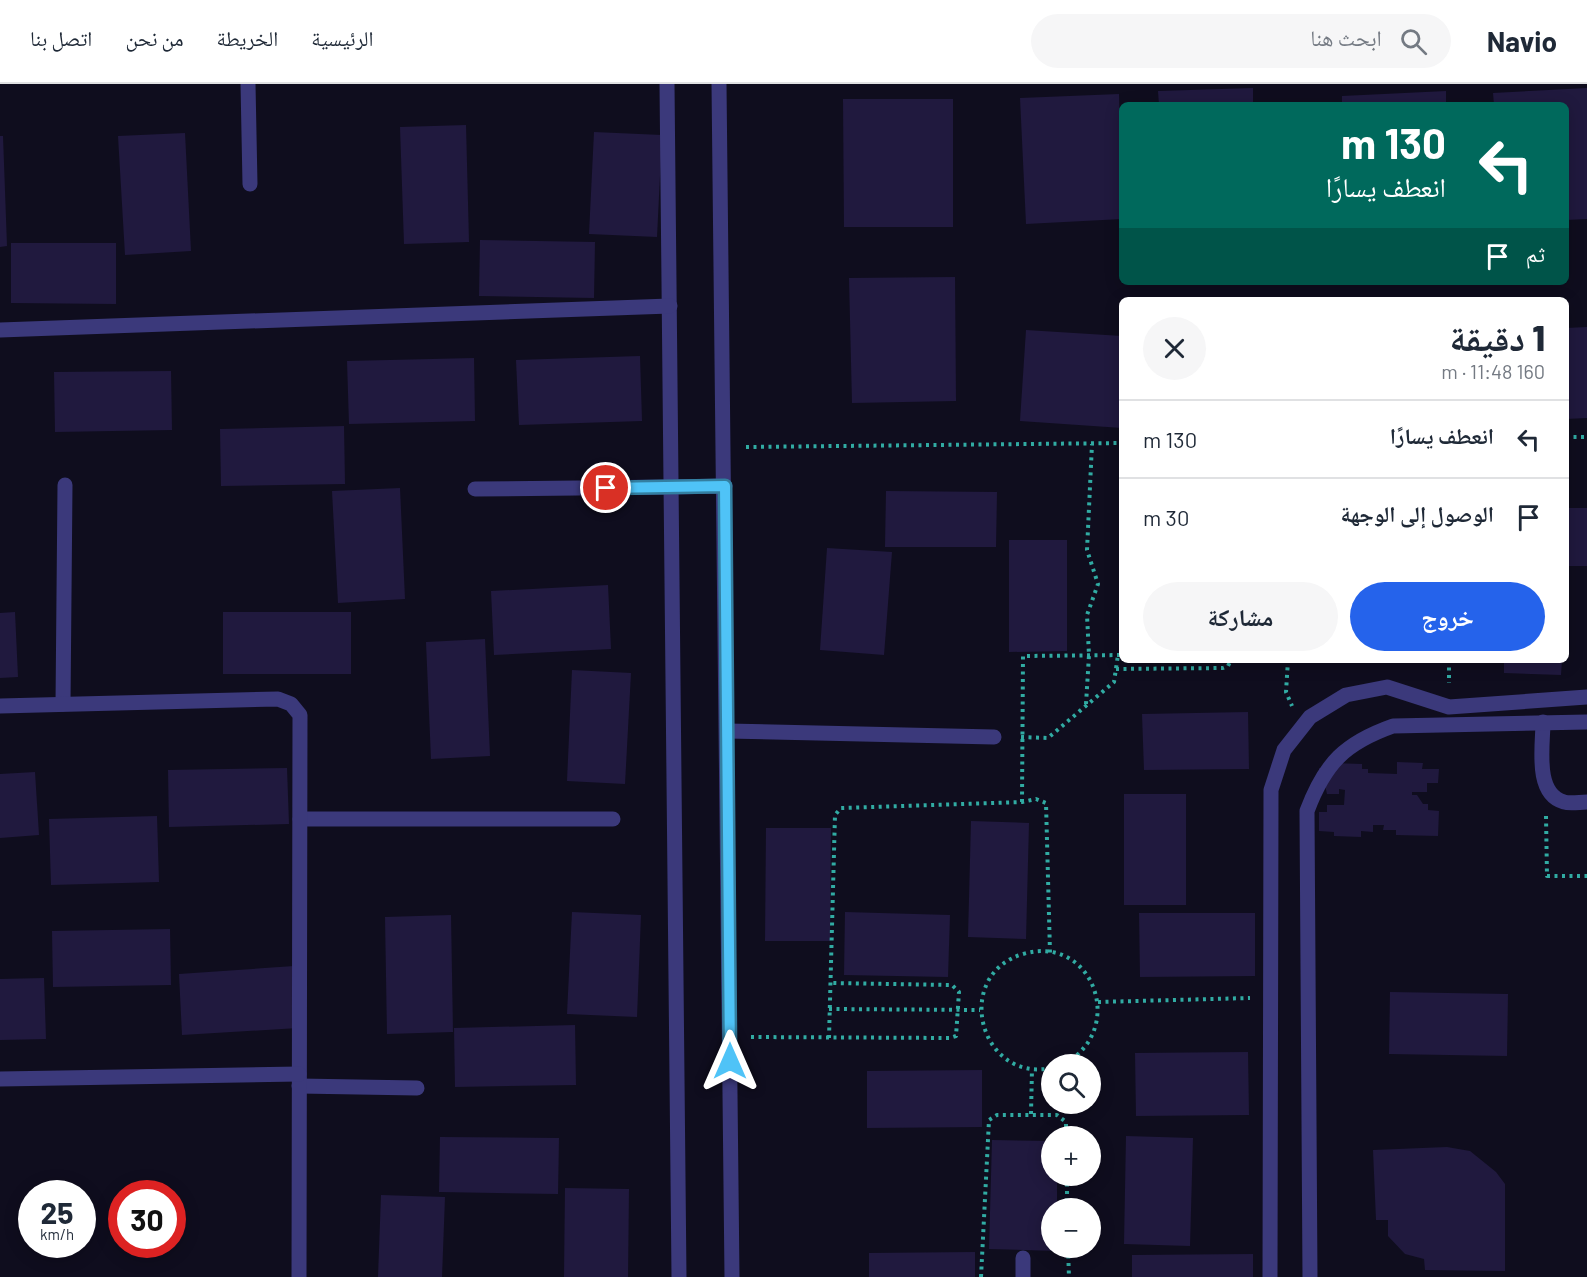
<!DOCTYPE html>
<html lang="ar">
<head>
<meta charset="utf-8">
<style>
	body { margin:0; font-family:Barlow,"Noto Naskh Arabic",sans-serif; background:#f6f6f7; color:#1f2937; direction:rtl; height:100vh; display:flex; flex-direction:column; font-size:22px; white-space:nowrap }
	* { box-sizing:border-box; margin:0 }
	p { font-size:20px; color:#747a83 }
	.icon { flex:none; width:33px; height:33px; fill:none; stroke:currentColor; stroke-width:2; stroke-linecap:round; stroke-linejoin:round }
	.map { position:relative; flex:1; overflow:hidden; direction:ltr }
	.details { position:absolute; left:1119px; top:213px; width:450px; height:366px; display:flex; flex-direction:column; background:#fff; border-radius:9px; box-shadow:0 3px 15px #0003; direction:rtl }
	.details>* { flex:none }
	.guide { position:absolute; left:1119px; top:18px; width:450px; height:183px; border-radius:9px; box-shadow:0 3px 15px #0003; direction:rtl; background:#00695c; color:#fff; overflow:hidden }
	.fabs { position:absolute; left:1041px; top:970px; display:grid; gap:12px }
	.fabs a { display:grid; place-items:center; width:60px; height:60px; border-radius:50%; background:#fff; box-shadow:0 3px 15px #0003; font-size:30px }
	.speed { position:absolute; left:18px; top:1096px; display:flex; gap:12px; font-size:30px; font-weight:700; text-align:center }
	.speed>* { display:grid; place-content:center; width:78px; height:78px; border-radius:50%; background:#fff; box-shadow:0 3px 15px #0003; line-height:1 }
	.speed small { font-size:15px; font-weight:400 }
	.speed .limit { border:9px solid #d22; background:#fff; color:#111 }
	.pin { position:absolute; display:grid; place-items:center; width:51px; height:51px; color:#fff; margin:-26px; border:3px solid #fff; border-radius:50%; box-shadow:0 2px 6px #0007 }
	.me { position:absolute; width:66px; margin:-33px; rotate:0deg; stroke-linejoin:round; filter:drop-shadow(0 0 4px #0008) }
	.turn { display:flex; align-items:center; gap:21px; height:126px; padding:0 24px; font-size:27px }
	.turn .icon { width:78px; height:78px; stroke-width:2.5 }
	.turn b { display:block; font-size:42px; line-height:51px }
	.then { display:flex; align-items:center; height:57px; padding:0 24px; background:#0003; gap:12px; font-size:22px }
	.round { display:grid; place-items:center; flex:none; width:63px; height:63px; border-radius:32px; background:#f6f6f7 }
	.headline { display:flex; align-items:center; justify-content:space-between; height:102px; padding:0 24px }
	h1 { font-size:36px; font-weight:800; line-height:45px }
	.action { display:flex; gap:12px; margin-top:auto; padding:12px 24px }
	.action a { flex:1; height:69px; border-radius:36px; background:#2563eb; color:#fff; font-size:24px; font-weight:800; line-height:69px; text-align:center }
	.action a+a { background:#f6f6f7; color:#1f2937 }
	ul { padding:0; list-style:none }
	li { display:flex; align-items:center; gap:18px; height:78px; padding:0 24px; border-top:2px solid #e0e1e3 }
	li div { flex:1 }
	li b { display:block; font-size:22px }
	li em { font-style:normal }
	header { display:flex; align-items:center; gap:36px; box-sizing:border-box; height:84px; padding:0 30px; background:#fff; border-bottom:2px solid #e0e1e3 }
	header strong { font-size:28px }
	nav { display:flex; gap:33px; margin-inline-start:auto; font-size:21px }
	.search { width:420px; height:54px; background:#f6f6f7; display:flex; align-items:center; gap:15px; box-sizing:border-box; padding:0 21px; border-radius:33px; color:#747a83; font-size:22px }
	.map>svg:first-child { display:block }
	.building { fill:#20193e }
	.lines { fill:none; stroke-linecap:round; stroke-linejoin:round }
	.path { stroke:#31aba3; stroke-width:4; stroke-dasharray:3 4.5; stroke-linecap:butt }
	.service { stroke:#3b397b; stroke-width:15 }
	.minor { stroke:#3b397b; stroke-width:15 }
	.route-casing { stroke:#337fa1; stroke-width:15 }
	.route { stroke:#4fc3f7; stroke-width:10 }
</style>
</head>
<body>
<header>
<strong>Navio</strong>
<div class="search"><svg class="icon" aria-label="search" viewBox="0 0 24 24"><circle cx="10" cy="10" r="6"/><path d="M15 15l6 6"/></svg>ابحث هنا</div>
<nav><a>الرئيسية</a><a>الخريطة</a><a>من نحن</a><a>اتصل بنا</a></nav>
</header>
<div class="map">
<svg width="1587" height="1193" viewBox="0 0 1587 1193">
	<rect width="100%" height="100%" fill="#0f0d1e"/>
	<g class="building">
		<path d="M1253,4v17h-94l-1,-14z"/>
		<path d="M1587,4v131l-21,1v-115h-72l-1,-12z"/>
		<path d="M1446,7v14h-104v-9z"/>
		<path d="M1119,10l3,125 -96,5 -6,-126z"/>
		<path d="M843,15h110v128h-109z"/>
		<path d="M466,41l3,117 -65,2 -4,-117z"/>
		<path d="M594,48l68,3 -5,102 -68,-3z"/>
		<path d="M185,49l6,118 -66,4 -7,-119z"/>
		<path d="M0,52h3l4,110 -7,1z"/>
		<path d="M480,156l115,2 -1,56 -115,-2z"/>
		<path d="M11,159h105v61l-105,-1z"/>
		<path d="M955,193l1,124 -104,2 -3,-125z"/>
		<path d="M1587,243v91l-21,1v-91z"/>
		<path d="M1026,246l96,6v92l-102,-7z"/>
		<path d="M640,272l2,65 -123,4 -3,-65z"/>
		<path d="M474,274l1,63 -126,3 -2,-63z"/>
		<path d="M171,287l1,59 -117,2 -1,-60z"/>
		<path d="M344,342l1,58 -124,2 -1,-57z"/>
		<path d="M400,404l5,111 -67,4 -6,-112z"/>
		<path d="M886,407l111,1 -1,55h-111z"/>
		<rect x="1568" y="424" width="19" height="58"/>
		<path d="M1009,456h58v111l-58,1z"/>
		<path d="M827,464l65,4 -8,103 -64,-5z"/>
		<path d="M608,501l3,64 -117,6 -3,-64z"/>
		<path d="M15,528l3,65 -18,1v-65z"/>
		<rect x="223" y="528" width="128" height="62"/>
		<path d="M485,555l5,117 -59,3 -5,-117z"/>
		<path d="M1504,576h58l-1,15 -57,-2z"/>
		<path d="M572,586l59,3 -6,111 -58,-3z"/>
		<path d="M1248,628l1,57 -105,1 -2,-56z"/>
		<path d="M1397,678l26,1 -1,6h17l-1,14h-11v9h-15v3h5l6,9h5v6l11,1 -1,25 -42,-1v-5h-13l1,-5h-11v7l-12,-1v6l-27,-1v-4l-15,-1v-19h8v-7h17l1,-15 -6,-1v5h-12l-2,-9 -6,-1v-16h12v-5l31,1v5h6v4l29,1z"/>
		<path d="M287,684l2,56 -120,3 -1,-57z"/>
		<path d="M35,688l4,63 -39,3v-64z"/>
		<rect x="1124" y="710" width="62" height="111"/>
		<path d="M157,732l2,66 -108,3 -2,-66z"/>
		<path d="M971,737l58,2 -3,116 -58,-2z"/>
		<path d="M766,744h65l-1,113h-65z"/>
		<path d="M572,828l69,3 -4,102 -70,-3z"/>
		<path d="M845,828l105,3 -2,62 -104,-2z"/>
		<path d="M1139,829h116v63l-115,1z"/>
		<path d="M451,831l2,117 -66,2 -2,-117z"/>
		<path d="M170,845l1,56 -118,2 -1,-56z"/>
		<path d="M294,882l4,62 -116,7 -3,-61z"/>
		<path d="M44,894l2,61 -46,1v-61z"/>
		<path d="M1390,908l118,2 -1,62 -118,-2z"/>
		<path d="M575,941l1,60 -121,2 -1,-59z"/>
		<path d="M1248,968l1,63 -113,1 -1,-63z"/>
		<path d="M982,986v57l-115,1v-57z"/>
		<path d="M1126,1052l67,2 -3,108 -66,-2z"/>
		<path d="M440,1053l119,1 -1,56 -119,-2z"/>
		<path d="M992,1056l60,1v35h5v33h-5v39h4v3l-67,-2z"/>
		<path d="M1447,1063l23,4 26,21 9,12v87l-80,-1 -1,-11 -19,-5 -17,-18v-16h-12l-3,-70z"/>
		<path d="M565,1104l64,1 -1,88h-64z"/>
		<path d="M381,1111l64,2 -3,80h-64z"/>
		<path d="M975,1168v25h-106v-24z"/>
		<path d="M1253,1170v23h-121v-22z"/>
	</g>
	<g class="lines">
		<g class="path">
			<path d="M1566,353h21"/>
			<path d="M746,363l376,-4"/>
			<path d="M1288,576l-2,32 6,14"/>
			<path d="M1449,576v23"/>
			<path d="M1116,585l107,-1 5,-2 3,-6"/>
			<path d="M1086,620l3,-49 -2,-40 11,-31 -11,-34 5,-106"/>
			<path d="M1021,653l27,1 66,-56 4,-27"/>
			<path d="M1022,718l1,-146 99,-1"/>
			<path d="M1546,732l1,60h40"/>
			<path d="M1098,918l152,-4"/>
			<path d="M829,925l151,1"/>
			<path d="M751,953l199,1 6,-2 3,-44 -7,-7 -122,-2"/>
			<path d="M829,954l6,-223 6,-7 181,-6 14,-3 10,4 4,150"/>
			<path d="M1052,984c-73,15 -100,-93 -29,-114 70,-21 106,77 39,111"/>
			<path d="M1031,1030l1,-45"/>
			<path d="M1067,1092v33"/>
			<path d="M1068,1164l1,29"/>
			<path d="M981,1193l8,-157 8,-5h60l9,7v15"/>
		</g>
		<g class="service">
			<path d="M248,0l2,100"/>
			<path d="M475,405l197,-2"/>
			<path d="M63,620l2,-219"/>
			<path d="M1543,638c0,23 -9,72 21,80 6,2 16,0 23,0"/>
			<path d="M727,647l267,6"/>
			<path d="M300,735h313"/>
			<path d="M299,1002l118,2"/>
			<path d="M1023,1193v-19"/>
		</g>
		<g class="minor">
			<path d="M667,0l12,1193"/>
			<path d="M719,0l13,1193"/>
			<path d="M0,246l670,-24"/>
			<path d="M672,403l53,-1"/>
			<path d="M0,622l278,-7 13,5 9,11 -1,562"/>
			<path d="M0,995l299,-5"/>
			<path d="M1270,1193l1,-487 13,-40 26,-33 36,-22 41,-8 62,20 138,-10"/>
			<path d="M1310,1193l-3,-466c18,-48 38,-68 86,-85l194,-4"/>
		</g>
	</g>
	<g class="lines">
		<defs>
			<path id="route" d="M606,404l119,-2 5,575"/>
		</defs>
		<use href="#route" class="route-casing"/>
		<use href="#route" class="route"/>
	</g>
</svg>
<div class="fabs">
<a><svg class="icon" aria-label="search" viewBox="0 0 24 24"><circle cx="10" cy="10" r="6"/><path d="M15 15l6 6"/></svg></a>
<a>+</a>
<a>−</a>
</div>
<div class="speed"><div>25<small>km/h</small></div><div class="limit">30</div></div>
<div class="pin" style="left:606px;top:404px;background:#d93025"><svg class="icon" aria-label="arrive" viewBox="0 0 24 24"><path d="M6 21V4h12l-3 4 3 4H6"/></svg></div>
<svg class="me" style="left:730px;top:977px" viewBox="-20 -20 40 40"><path d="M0-17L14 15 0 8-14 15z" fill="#4fc3f7" stroke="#fff" stroke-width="4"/></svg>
<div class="guide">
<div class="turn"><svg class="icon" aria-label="left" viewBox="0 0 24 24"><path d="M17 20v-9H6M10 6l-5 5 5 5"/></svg><div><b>130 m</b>انعطف يسارًا</div></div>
<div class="then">ثم<svg class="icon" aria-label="arrive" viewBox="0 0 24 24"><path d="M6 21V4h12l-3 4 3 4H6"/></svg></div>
</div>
<section class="details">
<div class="headline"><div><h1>1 دقيقة</h1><p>160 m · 11:48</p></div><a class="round"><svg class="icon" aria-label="close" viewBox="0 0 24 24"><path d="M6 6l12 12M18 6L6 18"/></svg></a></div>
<ul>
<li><svg class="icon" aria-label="left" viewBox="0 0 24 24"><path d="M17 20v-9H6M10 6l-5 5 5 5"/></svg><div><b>انعطف يسارًا</b></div><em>130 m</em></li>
<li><svg class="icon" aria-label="arrive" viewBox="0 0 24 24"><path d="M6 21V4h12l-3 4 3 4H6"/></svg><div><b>الوصول إلى الوجهة</b></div><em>30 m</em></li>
</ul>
<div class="action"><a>خروج</a><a>مشاركة</a></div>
</section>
</div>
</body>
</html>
